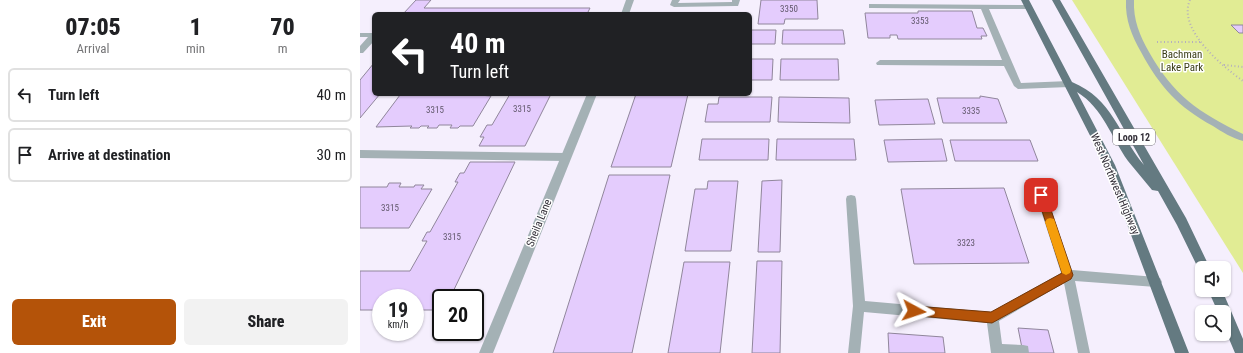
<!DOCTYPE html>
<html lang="en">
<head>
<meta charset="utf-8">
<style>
	body { margin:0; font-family:"Roboto Condensed",sans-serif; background:#f2f2f2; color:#202124; height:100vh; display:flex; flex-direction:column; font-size:15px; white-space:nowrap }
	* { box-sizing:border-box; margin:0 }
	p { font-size:13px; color:#757577 }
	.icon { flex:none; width:22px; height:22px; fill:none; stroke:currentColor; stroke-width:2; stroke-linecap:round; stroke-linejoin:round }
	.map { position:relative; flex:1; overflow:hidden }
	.drawer { display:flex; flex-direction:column; background:#fff; width:360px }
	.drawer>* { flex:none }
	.guide { position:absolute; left:12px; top:12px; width:380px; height:84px; border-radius:6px; box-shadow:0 1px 3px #0004; background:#202124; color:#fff; overflow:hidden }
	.tools { position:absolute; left:835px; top:261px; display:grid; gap:8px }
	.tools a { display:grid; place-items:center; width:36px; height:36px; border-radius:6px; background:#fff; box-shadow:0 1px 3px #0004; font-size:20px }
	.speed { position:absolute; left:12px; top:289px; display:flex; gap:8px; font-size:20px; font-weight:700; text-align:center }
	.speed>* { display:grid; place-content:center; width:52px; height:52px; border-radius:50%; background:#fff; box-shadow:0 1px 3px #0004; line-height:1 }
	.speed small { font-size:10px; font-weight:400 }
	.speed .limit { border:2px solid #111; border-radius:6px; background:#fff; color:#111 }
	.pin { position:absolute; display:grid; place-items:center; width:34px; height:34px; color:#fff; margin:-17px; border-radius:8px; box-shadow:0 2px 6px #0006 }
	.me { position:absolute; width:44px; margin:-22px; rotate:95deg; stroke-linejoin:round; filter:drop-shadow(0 0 3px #0008) }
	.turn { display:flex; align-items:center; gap:14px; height:84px; padding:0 12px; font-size:18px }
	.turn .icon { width:52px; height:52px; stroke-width:2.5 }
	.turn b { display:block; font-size:28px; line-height:34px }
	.eta { display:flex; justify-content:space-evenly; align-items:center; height:68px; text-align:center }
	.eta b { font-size:24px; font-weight:800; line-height:28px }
	.action { display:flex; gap:8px; margin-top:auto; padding:8px 12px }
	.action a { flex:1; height:46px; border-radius:6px; background:#b45309; color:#fff; font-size:16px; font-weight:800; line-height:46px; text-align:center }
	.action a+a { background:#f2f2f2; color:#202124 }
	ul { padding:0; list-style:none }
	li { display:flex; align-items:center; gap:12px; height:54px; margin:0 8px 6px; padding:0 4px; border:2px solid #e0e0e0; border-radius:6px }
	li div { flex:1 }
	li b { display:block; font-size:15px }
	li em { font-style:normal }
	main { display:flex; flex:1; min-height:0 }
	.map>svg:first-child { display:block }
	.green { fill:#e1ec94 }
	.building { fill:#e4ccfd; stroke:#90869b }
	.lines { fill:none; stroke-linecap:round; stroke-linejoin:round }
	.path { stroke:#b5b0bc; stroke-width:2; stroke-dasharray:1 2.5; stroke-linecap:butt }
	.service { fill:#a4b1b5; fill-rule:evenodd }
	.minor { fill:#a4b1b5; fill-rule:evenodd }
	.primary { fill:#647a81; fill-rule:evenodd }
	.route { fill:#b45309; stroke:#753606 }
	.slow { fill:#f59e0b }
	.labels { text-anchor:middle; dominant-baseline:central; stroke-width:3; stroke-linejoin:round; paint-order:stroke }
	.number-label { font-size:9px; fill:#60576a }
	.shield { fill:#fff; stroke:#716e74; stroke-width:1 }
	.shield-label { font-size:10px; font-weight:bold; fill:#343039 }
	.park-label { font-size:11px; fill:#3b3e17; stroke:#fff }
	.street-label { font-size:11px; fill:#343039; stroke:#fff }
</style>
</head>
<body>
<main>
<section class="drawer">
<div class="eta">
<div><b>07:05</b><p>Arrival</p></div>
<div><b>1</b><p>min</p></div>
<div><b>70</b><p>m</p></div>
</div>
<ul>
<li><svg class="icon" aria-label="left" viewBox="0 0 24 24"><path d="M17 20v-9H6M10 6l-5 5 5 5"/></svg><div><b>Turn left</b></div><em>40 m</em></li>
<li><svg class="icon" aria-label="arrive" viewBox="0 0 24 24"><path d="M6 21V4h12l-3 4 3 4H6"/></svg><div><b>Arrive at destination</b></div><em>30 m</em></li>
</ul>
<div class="action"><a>Exit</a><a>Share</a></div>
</section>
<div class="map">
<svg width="883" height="353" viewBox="0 0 883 353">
	<rect width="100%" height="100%" fill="#f5effd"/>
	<path class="green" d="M712,0h171v273z"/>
	<g class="building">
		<path d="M56,0h15l-7,8h166l-3,6h-184z"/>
		<path d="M401,0h56l1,19h-33l-1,5h-26z"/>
		<path d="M558,11h54l5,17h6l4,8h-6l1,3h-84l-1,-4h-7v3h-22l-3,-25h53z"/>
		<path d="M871,25h12v8h-4z"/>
		<path d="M390,30h26l-1,14h-25z"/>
		<path d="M423,30h60l2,14h-63z"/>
		<path d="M390,59h23l-1,21h-22z"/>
		<path d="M421,59h57l1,21h-59z"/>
		<path d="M14,63v31h6l-20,24v-38z"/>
		<path d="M52,94l59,1 1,-1h8l-1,1 12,1 -18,30h-13l-2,2h-8l2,-3h-13l-2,3h-10l2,-2h-8l-2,2h-9l2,-2 -36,1 24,-32z"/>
		<path d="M150,94h41l-26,52h-46l5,-9h-4l7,-12h5z"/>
		<path d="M276,94h52l-17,73h-60z"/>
		<path d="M620,96l18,3 9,24h-64l-6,-25h43z"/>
		<path d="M359,97h53l-2,25h-65l3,-18h10z"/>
		<path d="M419,97l70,1 1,25 -72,-1z"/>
		<path d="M568,99l7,25 -56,1 -4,-25z"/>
		<path d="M342,139h67l-1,21h-69z"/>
		<path d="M417,139h77l2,21h-80z"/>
		<path d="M582,139l5,22 -59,1 -4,-22z"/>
		<path d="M590,140h80l8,21h-83z"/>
		<path d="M110,162h45l-65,136h-9v12h-26v-12h-34v12h-21v-39h50l17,-30h-5l5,-9h3l28,-50h-3l5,-9h4z"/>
		<path d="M249,175h61l-38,178h-79z"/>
		<path d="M422,180l-2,72h-22l4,-71z"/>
		<path d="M348,181h30l-7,70h-46l10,-62h12z"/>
		<path d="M29,183h12l-2,4h15l1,-2h9l-3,4h11l-23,39h-49v-41h27z"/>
		<path d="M644,188l25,75 -115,1 -13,-75z"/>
		<path d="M397,261h25l-2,92h-28z"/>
		<path d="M324,262h46l-10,91h-52z"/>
		<path d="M658,328l30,2 6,23h-31z"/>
		<path d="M528,333l55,4 2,16h-56z"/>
	</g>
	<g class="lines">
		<g class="path">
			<path d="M830,0c-13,29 32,66 53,81"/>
			<path d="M797,42h45"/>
			<path d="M864,65l19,2"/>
		</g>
		<g class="service">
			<path d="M312,0h8l-2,3 54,-1v-2h8l-2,6h-3l-61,1 -4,-2z"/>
			<path d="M766,0h8c-1,20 6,36 15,52 25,44 49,60 94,82v7c-11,-3 -21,-9 -30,-15 -35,-19 -53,-39 -72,-74 -9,-16 -16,-32 -15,-52z"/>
			<path d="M509,4l162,1 1,2 -4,2h-39l32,74 48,-2 4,3 -4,3 -51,2 -4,-3 -10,-20 -127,-1 -1,-2 4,-3h122l-21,-51 -109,-1h-3z"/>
			<path d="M0,33h14v8l-11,12h-3v-7l8,-9h-8z"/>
			<path d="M0,150l206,3 3,1 2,3 -2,3 -3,1 -206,-3z"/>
			<path d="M681,191l4,1 1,3 26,75 84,7 4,1 2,4 -2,4 -4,1 -81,-6 15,72h-12l-14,-70 -65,38 3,23 21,1 5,1 1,7h-38l-4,-30 -123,-11 -4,41h-12l5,-47 -7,-107 1,-3 4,-1 4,1 1,3 9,102 126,11 70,-39 -25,-78 1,-3z"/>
		</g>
		<g class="minor">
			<path d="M266,0h8l-5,14h-8z"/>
			<path d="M227,94h10l-104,259h-14z"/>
		</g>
		<g class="primary">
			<path d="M661,0h8l43,82c41,17 46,52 72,83l-92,-165h8l126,218 22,46 2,4h-8v5l-2,-1 -23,-47 -19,-34 -6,-1c-8,-10 -16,-19 -24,-29 -17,-24 -25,-53 -51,-69l38,73 74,188h-14l-70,-188z"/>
			<path d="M848,290h14l21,49v14h-8l-11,-26v-15h-6z"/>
		</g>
	</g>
	<path class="route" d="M681,191l4,1 1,3 27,80 -2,4 -79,44 -82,-8 -2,-4 2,-4 4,-1 77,6 71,-39 -25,-78 1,-3z"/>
	<path class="slow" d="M690,218l4,1 17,51 -1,3 -4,2 -4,-2 -17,-51 2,-3z"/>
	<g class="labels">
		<g class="number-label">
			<text x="429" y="9">3350</text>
			<text x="560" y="21">3353</text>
			<text x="162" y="109">3315</text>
			<text x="75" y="110">3315</text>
			<text x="611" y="111">3335</text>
			<text x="30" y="208">3315</text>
			<text x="92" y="237">3315</text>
			<text x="606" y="243">3323</text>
		</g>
		<rect class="shield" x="753" y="129" width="42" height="16" rx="3"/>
		<g class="shield-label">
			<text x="774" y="137">Loop 12</text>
		</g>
		<g class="park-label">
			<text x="822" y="54">Bachman<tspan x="822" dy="13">Lake Park</tspan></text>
		</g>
		<g class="street-label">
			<text transform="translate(755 184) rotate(67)">West Northwest Highway</text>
			<text transform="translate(179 223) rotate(-68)">Sheila Lane</text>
		</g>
	</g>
</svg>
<div class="tools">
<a><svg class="icon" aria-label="sound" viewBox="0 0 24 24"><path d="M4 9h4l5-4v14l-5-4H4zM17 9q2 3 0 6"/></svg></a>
<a><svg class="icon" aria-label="search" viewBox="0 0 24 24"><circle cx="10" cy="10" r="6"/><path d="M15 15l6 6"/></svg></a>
</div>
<div class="speed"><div>19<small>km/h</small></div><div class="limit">20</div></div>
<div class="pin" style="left:681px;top:195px;background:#d93025"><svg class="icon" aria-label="arrive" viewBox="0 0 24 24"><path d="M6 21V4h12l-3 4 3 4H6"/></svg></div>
<svg class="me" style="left:554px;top:311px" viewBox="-20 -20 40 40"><path d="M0-17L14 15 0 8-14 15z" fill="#b45309" stroke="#fff" stroke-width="4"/></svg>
<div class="guide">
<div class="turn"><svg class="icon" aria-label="left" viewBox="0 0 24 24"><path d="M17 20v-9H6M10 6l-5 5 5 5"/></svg><div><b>40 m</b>Turn left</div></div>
</div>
</div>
</main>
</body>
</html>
